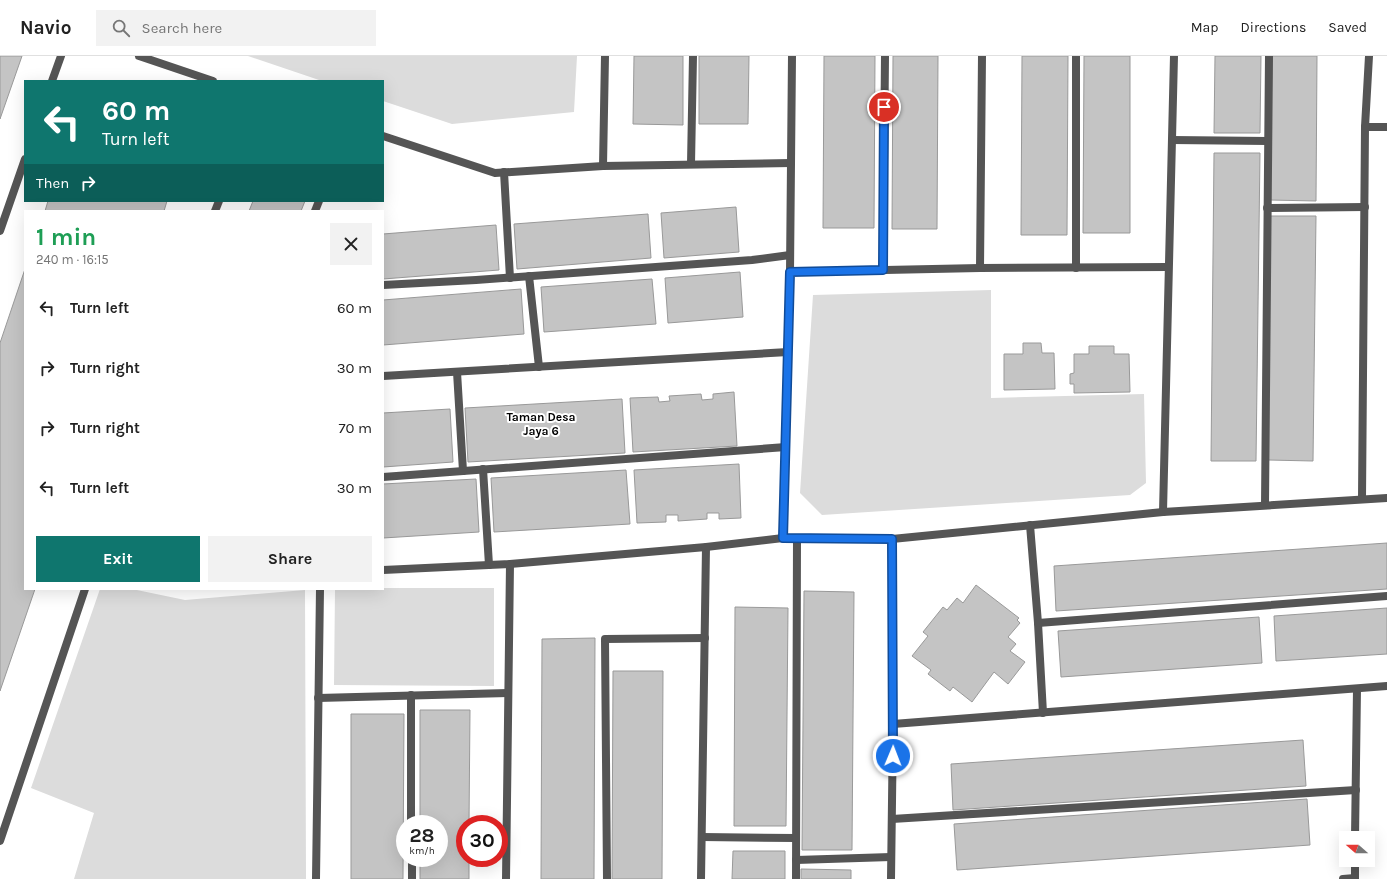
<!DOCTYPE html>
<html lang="en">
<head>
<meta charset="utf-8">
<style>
	body { margin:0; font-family:Karla,sans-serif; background:#f2f2f2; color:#222; height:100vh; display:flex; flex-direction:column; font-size:15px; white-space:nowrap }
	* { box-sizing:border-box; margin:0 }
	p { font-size:13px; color:#767676 }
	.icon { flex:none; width:22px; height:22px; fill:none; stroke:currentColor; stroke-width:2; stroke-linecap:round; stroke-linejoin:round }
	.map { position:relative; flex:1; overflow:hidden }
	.details { position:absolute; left:24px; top:154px; width:360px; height:380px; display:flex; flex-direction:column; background:#fff; border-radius:0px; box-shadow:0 4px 16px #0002 }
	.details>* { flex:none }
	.guide { position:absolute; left:24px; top:24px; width:360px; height:122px; border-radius:0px; box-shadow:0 4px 16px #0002; background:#0f766e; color:#fff; overflow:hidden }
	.needle { width:26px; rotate:290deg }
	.controls { position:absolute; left:1339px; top:775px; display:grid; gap:8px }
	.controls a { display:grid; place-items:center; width:36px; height:36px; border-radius:0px; background:#fff; box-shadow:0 4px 16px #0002; font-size:20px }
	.speed { position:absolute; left:396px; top:759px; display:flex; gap:8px; font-size:20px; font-weight:700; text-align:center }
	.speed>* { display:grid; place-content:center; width:52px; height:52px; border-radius:50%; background:#fff; box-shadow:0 4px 16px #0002; line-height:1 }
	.speed small { font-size:10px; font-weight:400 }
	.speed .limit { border:6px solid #d22; background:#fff; color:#111 }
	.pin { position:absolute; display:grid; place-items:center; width:34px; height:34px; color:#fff; margin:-17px; border:2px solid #fff; border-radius:50%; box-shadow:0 1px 4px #0007 }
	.me { position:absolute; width:44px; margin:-22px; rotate:1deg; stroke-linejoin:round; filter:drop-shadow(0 0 3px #0008) }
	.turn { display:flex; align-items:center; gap:14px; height:84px; padding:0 12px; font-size:18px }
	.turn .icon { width:52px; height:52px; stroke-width:2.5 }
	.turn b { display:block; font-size:28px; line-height:34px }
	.then { display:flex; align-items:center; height:38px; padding:0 12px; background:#0003; gap:8px; font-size:15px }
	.round { display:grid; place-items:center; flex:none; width:42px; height:42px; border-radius:0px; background:#f2f2f2 }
	.head { display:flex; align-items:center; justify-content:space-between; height:68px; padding:0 12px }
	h1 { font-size:24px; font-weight:700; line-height:30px; color:#1e9e55 }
	.button { display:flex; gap:8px; margin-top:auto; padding:8px 12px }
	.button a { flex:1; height:46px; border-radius:0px; background:#0f766e; color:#fff; font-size:16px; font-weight:700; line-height:46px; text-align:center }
	.button a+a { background:#f2f2f2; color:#222 }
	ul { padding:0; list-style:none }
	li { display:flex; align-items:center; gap:12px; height:60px; padding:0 12px }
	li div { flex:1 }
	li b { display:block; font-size:15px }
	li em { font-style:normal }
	header { display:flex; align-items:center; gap:24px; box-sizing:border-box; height:56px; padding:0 20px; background:#fff; border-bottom:1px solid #e0e0e0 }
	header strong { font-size:19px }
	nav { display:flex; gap:22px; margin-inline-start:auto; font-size:14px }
	.search { width:280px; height:36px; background:#f2f2f2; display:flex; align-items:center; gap:10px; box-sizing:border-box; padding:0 14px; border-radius:0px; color:#767676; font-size:15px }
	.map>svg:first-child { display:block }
	.green { fill:#dcdcdc }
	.building { fill:#c4c4c4; stroke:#999 }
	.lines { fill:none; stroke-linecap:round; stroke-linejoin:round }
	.lane { stroke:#555; stroke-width:8 }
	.street { stroke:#555; stroke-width:8 }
	.route-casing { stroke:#114b97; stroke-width:10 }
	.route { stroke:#1a73e8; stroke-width:7 }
	.labels { text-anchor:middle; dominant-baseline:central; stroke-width:4; stroke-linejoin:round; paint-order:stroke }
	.neighbourhood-label { font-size:12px; font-weight:bold; fill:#000; stroke:#fff }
</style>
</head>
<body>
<header>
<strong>Navio</strong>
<div class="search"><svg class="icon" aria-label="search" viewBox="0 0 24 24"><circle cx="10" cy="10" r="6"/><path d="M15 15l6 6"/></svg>Search here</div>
<nav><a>Map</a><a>Directions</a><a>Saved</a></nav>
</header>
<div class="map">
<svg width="1387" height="823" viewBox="0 0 1387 823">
	<rect width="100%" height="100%" fill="#fff"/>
	<g class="green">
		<path d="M248,0h329l-3,56 -122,12 -69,-23v-20h-61z"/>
		<path d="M991,234v108l153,-4 2,89 -16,12 -308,20 -22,-22 13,-198z"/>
		<path d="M383,532h111v98l-160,-1 1,-96h48z"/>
		<path d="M100,533h32l53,11 120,-10 1,289h-232l20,-66 -63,-25z"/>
	</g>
	<g class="building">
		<path d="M0,0h22l-22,63z"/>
		<path d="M634,0h49v69l-50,-1z"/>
		<path d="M699,0h50l-1,68h-49z"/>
		<path d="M824,0h51l-1,172h-51z"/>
		<path d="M893,0h45l-1,173h-45z"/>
		<path d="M1022,0h46l-1,179h-46z"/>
		<path d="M1084,0h46v177h-47z"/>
		<path d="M1215,0h46l-1,77h-46z"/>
		<path d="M1272,0h45l-1,145 -46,-1z"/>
		<path d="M1214,97h46l-4,308h-45z"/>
		<path d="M48,145h119l-3,10h-119z"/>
		<path d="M253,145h52l-4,10h-52z"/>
		<path d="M736,151l3,45 -75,6 -3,-45z"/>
		<path d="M648,158l3,44 -134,11 -3,-45z"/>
		<path d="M1270,160h46l-3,245 -45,-1z"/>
		<path d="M496,169l3,45 -116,9v-45z"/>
		<path d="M25,213v320h10l-35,102v-348z"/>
		<path d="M740,216l3,45 -75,6 -3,-45z"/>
		<path d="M652,223l4,45 -112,8 -3,-45z"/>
		<path d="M521,233l3,45 -141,11v-45z"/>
		<path d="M1023,287h18l1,10h12l1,36 -51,1v-36h19z"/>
		<path d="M1089,290h25v8h15l1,38 -56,1v-9h-4v-10l4,-1v-19h15z"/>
		<path d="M734,336l3,54 -104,6 -3,-54 28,-1 1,5 11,-1 -1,-5 32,-2 1,6 11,-1v-5z"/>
		<path d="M622,343l3,54 -157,9 -3,-54z"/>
		<path d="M450,353l3,53 -70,5v-54z"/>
		<path d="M739,408l2,54 -22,1v-6h-12v6l-29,2v-6h-12v7l-29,1 -3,-53z"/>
		<path d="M626,414l4,54 -136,8 -3,-54z"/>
		<path d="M476,423l3,53 -96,6v-54z"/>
		<path d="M1387,487v46l-331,22 -2,-45z"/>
		<path d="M976,529l43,33 -2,2 3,3 -12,14 8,7 -6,7 15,11 -17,22 -14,-12 -22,30 -19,-15 -3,4 -22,-17 3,-4 -19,-14 16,-20 -5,-4 20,-25 4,3 10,-12 6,5z"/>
		<path d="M804,535l50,1 -2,258h-50z"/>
		<path d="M735,551l53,1 -2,218h-52z"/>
		<path d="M1387,552v46l-111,7 -2,-45z"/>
		<path d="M1259,561l3,46 -201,14 -3,-46z"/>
		<path d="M595,582l-1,241h-53l1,-240z"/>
		<path d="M613,615h50l-1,208h-50z"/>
		<path d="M420,654h50l-1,114h-4v34h4v21h-49v-21h19v-34h-19z"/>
		<path d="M351,658h53l-1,165h-52z"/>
		<path d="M1303,684l3,46 -353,24 -2,-46z"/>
		<path d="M1307,743l3,46 -353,25 -3,-46z"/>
		<path d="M733,795h52v28h-53z"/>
		<path d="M801,813l50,1v9h-50z"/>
	</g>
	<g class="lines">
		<g class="lane">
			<path d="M1365,71h22"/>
			<path d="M1172,84l96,1"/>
			<path d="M691,108l2,-108"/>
			<path d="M504,116l6,106"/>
			<path d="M1267,152l98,-1"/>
			<path d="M315,155l4,-10"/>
			<path d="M1076,212v-212"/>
			<path d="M883,214l2,-214"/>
			<path d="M529,220l10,91"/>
			<path d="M383,229l93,-5 276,-20 38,-5"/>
			<path d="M457,316l6,99"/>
			<path d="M483,413l6,96"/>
			<path d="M383,421l403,-30"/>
			<path d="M1265,449l4,-449"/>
			<path d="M1030,469l8,98 5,90"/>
			<path d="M1038,567l349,-27"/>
			<path d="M411,639v129"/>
			<path d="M318,642l190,-5"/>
			<path d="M892,763l464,-29"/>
			<path d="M702,781l94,1"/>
			<path d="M412,802v21"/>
			<path d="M796,804l95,-3"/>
			<path d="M607,823l-2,-240 100,-1"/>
			<path d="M796,823l1,-341"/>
		</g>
		<g class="street">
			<path d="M139,0l74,25"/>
			<path d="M52,25l9,-25"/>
			<path d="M383,80l112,37 108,-7 188,-3"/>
			<path d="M603,110l2,-110"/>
			<path d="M215,155l4,-10"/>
			<path d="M0,175l25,-72"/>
			<path d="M980,212l2,-212"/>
			<path d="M790,216l190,-4 188,-1"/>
			<path d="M383,320l405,-24"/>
			<path d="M1362,443l3,-372 4,-71"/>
			<path d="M1163,456l11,-456"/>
			<path d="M783,482l7,-266 2,-216"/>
			<path d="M383,514l127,-6 196,-17 77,-9 109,1 271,-27 224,-14"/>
			<path d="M893,668l494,-38"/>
			<path d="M1355,782l2,-149"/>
			<path d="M0,785l85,-252"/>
			<path d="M316,823l4,-290"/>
			<path d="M506,823l4,-315"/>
			<path d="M701,823l5,-332"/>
			<path d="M891,823l2,-155 -1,-185"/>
			<path d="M1343,823l12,-1"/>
			<path d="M1355,823v-19"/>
		</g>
	</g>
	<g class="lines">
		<defs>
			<path id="route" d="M884,51l-1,163 -93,2 -7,266 109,1 1,217"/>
		</defs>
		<use href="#route" class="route-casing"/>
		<use href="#route" class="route"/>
	</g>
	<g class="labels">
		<g class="neighbourhood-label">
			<text x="541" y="361">Taman Desa<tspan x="541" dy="14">Jaya 6</tspan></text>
		</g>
	</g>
</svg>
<div class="controls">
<a><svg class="needle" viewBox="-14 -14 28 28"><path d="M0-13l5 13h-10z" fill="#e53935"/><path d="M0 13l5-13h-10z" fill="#767676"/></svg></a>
</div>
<div class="speed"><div>28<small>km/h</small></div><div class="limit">30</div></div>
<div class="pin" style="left:884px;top:51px;background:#d93025"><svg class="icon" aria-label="arrive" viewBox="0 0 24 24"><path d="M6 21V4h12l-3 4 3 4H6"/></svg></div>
<svg class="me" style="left:893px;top:700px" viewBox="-20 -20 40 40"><circle r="17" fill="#1a73e8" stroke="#fff" stroke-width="3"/><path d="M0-11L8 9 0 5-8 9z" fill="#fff"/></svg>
<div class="guide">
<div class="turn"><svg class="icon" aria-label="left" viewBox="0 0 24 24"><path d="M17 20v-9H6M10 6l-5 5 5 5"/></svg><div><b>60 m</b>Turn left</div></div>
<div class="then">Then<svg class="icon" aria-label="right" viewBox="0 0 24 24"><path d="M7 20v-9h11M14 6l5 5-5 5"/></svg></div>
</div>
<section class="details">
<div class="head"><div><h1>1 min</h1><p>240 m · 16:15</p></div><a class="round"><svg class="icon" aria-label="close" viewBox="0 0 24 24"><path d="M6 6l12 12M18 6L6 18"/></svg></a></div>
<ul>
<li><svg class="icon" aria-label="left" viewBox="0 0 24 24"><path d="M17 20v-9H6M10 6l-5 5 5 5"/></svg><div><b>Turn left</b></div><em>60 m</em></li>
<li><svg class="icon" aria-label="right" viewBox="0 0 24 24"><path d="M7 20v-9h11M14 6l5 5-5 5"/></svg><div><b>Turn right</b></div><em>30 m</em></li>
<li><svg class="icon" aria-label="right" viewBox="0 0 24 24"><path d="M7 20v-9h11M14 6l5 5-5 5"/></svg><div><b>Turn right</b></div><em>70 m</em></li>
<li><svg class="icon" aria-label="left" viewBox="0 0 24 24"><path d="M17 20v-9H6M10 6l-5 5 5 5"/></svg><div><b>Turn left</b></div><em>30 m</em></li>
</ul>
<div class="button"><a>Exit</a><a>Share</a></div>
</section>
</div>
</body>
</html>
